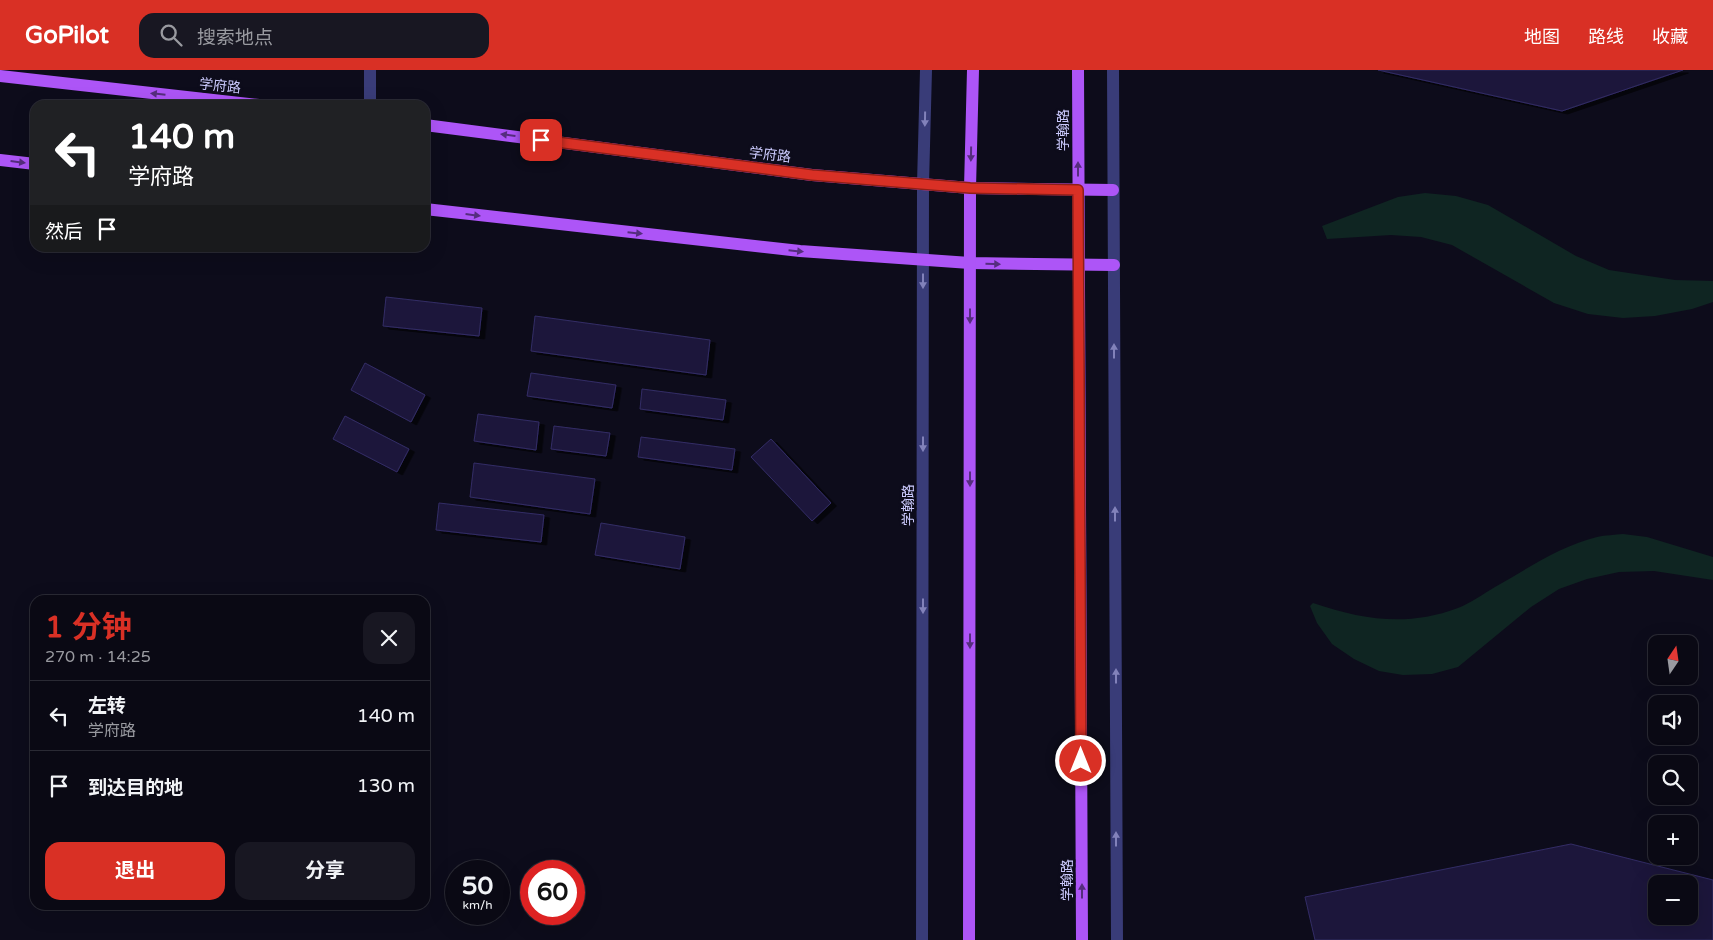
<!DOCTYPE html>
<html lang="zh">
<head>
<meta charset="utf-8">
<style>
	body { margin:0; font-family:"Varela Round","Noto Sans SC",sans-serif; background:#181722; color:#f1f3f6; height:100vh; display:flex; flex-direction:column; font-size:19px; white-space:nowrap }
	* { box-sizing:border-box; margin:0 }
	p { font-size:16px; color:#999aa0 }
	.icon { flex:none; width:28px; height:28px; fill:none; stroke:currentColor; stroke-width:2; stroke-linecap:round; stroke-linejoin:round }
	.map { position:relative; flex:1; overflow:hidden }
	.panel { position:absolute; left:30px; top:525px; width:400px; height:315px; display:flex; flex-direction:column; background:#0a0914; border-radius:15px; box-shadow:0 5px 20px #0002,0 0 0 1px #2a2a34 }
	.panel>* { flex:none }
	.hud { position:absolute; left:30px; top:30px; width:400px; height:152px; border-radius:15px; box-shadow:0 5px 20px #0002,0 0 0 1px #2a2a34; background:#202124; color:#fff; overflow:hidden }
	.needle { width:32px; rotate:13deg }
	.buttons { position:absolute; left:1648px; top:565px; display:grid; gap:10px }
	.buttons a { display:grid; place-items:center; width:50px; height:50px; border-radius:10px; background:#0a0914; box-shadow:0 5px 20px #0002,0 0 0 1px #2a2a34; font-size:25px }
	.speed { position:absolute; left:445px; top:790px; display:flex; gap:10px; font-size:25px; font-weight:700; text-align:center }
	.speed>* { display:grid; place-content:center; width:65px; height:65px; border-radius:50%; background:#0a0914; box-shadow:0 5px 20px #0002,0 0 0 1px #2a2a34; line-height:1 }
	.speed small { font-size:12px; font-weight:400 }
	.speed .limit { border:8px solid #d22; background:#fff; color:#111 }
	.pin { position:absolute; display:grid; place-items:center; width:42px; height:42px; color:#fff; margin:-21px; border-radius:10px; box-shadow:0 2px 8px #0006 }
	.me { position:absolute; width:55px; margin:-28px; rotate:0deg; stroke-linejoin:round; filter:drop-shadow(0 0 4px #0008) }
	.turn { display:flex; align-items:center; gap:18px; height:105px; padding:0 15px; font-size:22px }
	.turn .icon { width:65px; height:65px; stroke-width:2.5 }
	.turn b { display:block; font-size:35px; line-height:42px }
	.then { display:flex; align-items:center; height:48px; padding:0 15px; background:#0003; gap:10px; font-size:19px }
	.round { display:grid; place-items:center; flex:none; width:52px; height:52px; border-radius:15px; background:#181722 }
	.overview { display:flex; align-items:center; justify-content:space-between; height:85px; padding:0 15px }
	h1 { font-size:30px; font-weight:700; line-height:38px; color:#d93025 }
	.button { display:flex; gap:10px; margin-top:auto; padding:10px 15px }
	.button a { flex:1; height:58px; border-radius:15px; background:#d93025; color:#fff; font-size:20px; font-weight:700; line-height:58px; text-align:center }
	.button a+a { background:#181722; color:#f1f3f6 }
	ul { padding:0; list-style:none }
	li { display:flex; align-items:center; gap:15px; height:70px; padding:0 15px; border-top:1px solid #2a2a34 }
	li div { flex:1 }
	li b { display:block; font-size:19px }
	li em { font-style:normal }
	header { display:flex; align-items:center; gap:30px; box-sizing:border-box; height:70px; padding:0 25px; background:#d93025; color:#fff }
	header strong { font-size:24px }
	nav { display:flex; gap:28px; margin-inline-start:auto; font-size:18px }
	.search { width:350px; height:45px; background:#181722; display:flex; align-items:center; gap:12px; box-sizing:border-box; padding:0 18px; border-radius:15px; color:#999aa0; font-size:19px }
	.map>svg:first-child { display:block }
	.green { fill:#0f2522 }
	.building { fill:#1d193b; stroke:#332c66; fill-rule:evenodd; filter:url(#shadow) }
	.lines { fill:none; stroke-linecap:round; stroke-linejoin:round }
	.minor { stroke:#393c78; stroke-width:12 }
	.major { stroke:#ad55f7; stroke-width:12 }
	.oneway { fill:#552d7e }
	.oneway2 { fill:#8282ba }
	.route-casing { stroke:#8d1f18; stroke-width:12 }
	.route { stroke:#d93025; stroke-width:9 }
	.labels { text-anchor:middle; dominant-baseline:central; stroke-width:5; stroke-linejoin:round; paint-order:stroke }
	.street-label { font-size:14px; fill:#cac9fc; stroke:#0d0c1b }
</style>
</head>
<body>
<header>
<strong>GoPilot</strong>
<div class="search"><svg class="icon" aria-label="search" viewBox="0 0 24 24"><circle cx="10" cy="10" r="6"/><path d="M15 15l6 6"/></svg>搜索地点</div>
<nav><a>地图</a><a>路线</a><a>收藏</a></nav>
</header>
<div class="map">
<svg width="1713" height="870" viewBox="0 0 1713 870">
	<defs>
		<filter id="shadow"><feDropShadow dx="5.5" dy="3" stdDeviation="0" flood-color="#0009"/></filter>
	</defs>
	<rect width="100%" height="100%" fill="#0d0c1b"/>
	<g class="green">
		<path d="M1425,123l31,3 32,9 88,51 33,14 66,10 38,1v21l-21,7 -37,7 -32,2 -35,-4 -34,-11 -102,-58 -31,-8 -30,-2 -64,4 -5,-13 76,-29z"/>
		<path d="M1623,464l24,3 66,20v23l-59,-9 -35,1 -32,7 -28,10 -28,18 -73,60 -26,7 -29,1 -24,-4 -25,-12 -22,-15 -15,-21 -7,-17 3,-3c51,17 94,24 145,5 13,-5 25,-14 37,-21 32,-18 65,-41 102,-50 8,-2 18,-2 26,-3z"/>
	</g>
	<g class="building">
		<path d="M1378,0h305l-121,41z"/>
		<path d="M386,227l96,11 -3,28 -96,-10z"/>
		<path d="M535,246l175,24 -4,35 -175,-24z"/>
		<path d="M365,293l60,32 -14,27 -60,-32z"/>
		<path d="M531,303l85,12 -4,23 -85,-12z"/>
		<path d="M642,319l84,11 -3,20 -83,-11z"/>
		<path d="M478,344l61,8 -3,28 -62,-9z"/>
		<path d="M345,346l64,33 -12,23 -64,-33z"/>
		<path d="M554,356l56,7 -4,23 -55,-7z"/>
		<path d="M641,367l94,12 -3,21 -94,-13z"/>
		<path d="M771,369l60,64 -19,18 -61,-64z"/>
		<path d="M474,393l121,16 -5,35 -120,-17z"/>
		<path d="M439,433l105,12 -3,27 -105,-12z"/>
		<path d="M601,453l84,14 -5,32 -85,-14z"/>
		<path d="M1571,774l142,36v60h-398l-10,-43zM1656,814h33v32h-33z"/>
	</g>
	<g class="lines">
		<g class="minor">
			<path d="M1113,0l4,870"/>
			<path d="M370,35v-35"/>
			<path d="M922,870l1,-756 3,-114"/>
		</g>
		<g class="major">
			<path d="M1078,0l4,870"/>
			<path d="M0,6l259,29"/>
			<path d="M425,55l387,50 158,13 143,2"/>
			<path d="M0,90l35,4"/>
			<path d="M425,139l375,42 170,12 144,2"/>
			<path d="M969,870l1,-752 3,-118"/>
		</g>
	</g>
	<defs><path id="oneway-solid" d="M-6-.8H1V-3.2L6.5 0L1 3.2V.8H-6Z" transform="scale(1.25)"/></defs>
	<g class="oneway">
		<use href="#oneway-solid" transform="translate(158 24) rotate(-174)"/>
		<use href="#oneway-solid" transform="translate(508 65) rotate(-173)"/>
		<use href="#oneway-solid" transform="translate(971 84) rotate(91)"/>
		<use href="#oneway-solid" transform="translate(18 92) rotate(7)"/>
		<use href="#oneway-solid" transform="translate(1078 99) rotate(-90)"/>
		<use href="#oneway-solid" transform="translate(473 145) rotate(7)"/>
		<use href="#oneway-solid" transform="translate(635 163) rotate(6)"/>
		<use href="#oneway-solid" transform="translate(796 181) rotate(6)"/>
		<use href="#oneway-solid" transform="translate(993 194) rotate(1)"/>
		<use href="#oneway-solid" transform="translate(970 246) rotate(90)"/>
		<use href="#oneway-solid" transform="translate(970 409) rotate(90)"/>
		<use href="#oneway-solid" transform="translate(970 571) rotate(90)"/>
		<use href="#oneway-solid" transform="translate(1082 821) rotate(-90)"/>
	</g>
	<g class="oneway2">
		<use href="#oneway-solid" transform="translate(925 49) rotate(91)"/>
		<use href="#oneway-solid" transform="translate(923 211) rotate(90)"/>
		<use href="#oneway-solid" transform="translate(1114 281) rotate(-90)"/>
		<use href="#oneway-solid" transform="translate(923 374) rotate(90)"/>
		<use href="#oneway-solid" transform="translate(1115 444) rotate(-90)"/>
		<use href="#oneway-solid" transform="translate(923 536) rotate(90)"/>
		<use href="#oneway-solid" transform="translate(1116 606) rotate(-90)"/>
		<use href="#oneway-solid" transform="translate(1116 769) rotate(-90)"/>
	</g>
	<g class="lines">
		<defs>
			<path id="route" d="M541,70l271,35 158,13 108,2 3,571"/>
		</defs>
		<use href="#route" class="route-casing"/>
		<use href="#route" class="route"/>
	</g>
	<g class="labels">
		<g class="street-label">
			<text transform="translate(220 16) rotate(6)">学府路</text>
			<text transform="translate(1063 60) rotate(-90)">学翰路</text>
			<text transform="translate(770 85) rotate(7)">学府路</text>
			<text transform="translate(908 435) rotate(-90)">学翰路</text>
			<text transform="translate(1067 810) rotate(-90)">学翰路</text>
		</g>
	</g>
</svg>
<div class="buttons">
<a><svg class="needle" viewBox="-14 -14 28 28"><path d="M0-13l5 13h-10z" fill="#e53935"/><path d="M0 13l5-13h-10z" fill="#999aa0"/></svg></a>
<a><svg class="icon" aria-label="sound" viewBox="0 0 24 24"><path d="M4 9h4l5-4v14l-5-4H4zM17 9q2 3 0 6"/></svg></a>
<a><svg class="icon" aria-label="search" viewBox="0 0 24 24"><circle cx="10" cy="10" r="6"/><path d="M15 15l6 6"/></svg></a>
<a>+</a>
<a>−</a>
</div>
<div class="speed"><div>50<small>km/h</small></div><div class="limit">60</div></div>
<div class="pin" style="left:541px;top:70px;background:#d93025"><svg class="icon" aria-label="arrive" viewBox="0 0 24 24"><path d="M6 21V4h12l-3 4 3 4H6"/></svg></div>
<svg class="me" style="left:1081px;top:691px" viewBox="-20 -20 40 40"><circle r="17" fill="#d93025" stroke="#fff" stroke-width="3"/><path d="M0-11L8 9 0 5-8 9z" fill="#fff"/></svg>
<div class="hud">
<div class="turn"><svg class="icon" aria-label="left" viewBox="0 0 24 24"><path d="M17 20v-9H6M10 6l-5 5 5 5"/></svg><div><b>140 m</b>学府路</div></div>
<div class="then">然后<svg class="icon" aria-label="arrive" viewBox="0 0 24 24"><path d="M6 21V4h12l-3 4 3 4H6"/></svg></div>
</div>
<section class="panel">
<div class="overview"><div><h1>1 分钟</h1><p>270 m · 14:25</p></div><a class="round"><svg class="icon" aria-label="close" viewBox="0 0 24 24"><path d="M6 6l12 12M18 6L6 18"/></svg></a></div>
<ul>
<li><svg class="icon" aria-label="left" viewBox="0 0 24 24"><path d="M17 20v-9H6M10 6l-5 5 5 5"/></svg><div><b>左转</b><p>学府路</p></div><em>140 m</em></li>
<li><svg class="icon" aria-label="arrive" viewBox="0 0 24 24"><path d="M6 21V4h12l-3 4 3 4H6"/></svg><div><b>到达目的地</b></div><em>130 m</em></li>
</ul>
<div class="button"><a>退出</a><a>分享</a></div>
</section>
</div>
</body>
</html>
